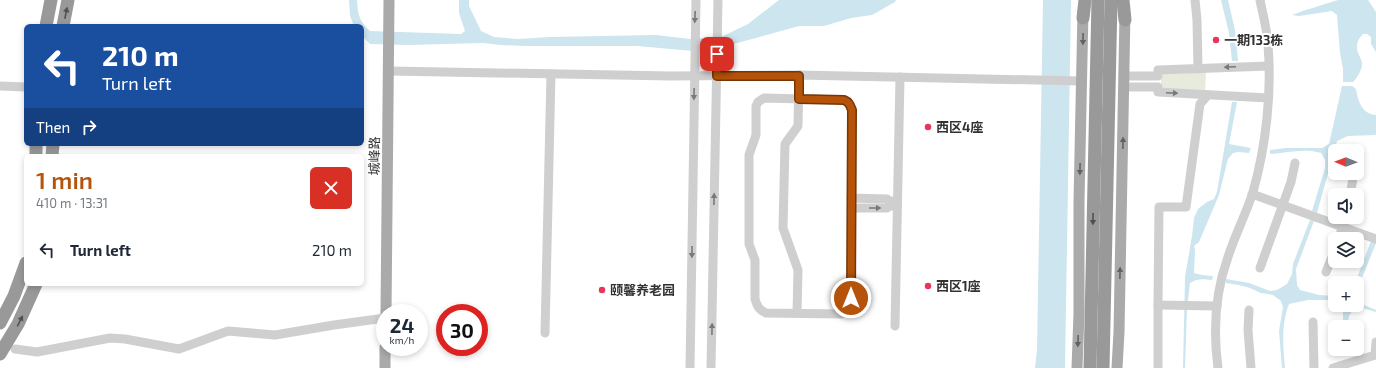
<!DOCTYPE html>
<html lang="en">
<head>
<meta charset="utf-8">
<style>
	body { margin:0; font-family:"Exo 2","Noto Sans SC",sans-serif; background:#f6f6f7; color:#1f2937; height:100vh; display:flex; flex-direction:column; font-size:15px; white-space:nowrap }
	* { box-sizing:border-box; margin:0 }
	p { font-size:13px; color:#747a83 }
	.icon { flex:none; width:22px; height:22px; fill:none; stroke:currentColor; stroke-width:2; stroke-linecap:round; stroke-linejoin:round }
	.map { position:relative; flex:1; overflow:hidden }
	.side { position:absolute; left:24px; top:154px; width:340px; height:132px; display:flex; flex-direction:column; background:#fff; border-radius:6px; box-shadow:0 2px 6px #0003 }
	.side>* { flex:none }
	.top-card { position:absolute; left:24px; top:24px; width:340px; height:122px; border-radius:6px; box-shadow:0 2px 6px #0003; background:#1a4fa0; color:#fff; overflow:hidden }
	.needle { width:26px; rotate:271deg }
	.controls { position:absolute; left:1328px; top:144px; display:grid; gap:8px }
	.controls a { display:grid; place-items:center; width:36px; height:36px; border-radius:6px; background:#fff; box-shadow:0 2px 6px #0003; font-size:20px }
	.speed { position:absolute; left:376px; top:304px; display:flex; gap:8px; font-size:20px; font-weight:700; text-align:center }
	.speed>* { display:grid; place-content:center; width:52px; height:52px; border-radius:50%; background:#fff; box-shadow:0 2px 6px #0003; line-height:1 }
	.speed small { font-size:10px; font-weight:400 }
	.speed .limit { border:6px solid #d22; background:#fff; color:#111 }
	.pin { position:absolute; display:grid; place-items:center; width:34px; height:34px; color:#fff; margin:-17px; border-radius:8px; box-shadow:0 2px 6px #0006 }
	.me { position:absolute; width:44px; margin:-22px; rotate:0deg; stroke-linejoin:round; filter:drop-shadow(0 0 3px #0008) }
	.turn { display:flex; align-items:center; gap:14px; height:84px; padding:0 12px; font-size:18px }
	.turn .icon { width:52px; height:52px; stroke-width:2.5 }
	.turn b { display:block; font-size:28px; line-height:34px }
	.then { display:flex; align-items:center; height:38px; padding:0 12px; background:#0003; gap:8px; font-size:15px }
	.round { display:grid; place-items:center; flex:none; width:42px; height:42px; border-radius:6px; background:#f6f6f7 }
	.headline { display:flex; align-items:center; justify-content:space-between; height:68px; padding:0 12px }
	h1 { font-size:24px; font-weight:600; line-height:30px; color:#b45309 }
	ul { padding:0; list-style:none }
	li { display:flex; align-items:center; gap:12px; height:56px; padding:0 12px }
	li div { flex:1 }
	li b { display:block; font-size:15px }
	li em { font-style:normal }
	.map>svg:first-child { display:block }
	.green { fill:#e7ebdd }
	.water { fill:#cde5ee }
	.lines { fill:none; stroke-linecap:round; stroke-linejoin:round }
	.minor { stroke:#cfcfcf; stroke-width:9 }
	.major { stroke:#aaa; stroke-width:11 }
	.highway { stroke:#999; stroke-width:13 }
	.oneway { fill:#515151 }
	.oneway2 { fill:#797979 }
	.oneway3 { fill:#626262 }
	.route-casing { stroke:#753606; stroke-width:10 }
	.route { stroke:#b45309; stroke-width:7 }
	.poi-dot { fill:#e83559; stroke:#fff; stroke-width:1.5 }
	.labels { text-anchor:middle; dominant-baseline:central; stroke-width:4; stroke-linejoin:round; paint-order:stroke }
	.poi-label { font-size:13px; font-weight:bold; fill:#323232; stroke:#fff; text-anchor:start }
	.street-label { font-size:13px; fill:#323232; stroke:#fff }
</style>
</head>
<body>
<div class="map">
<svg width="1376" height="368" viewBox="0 0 1376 368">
	<rect width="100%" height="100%" fill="#fff"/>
	<path class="green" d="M1206,72l-1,20 -44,-3v-16z"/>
	<g class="water">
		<path d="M349,0h8c1,15 2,20 13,31l91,3 4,-3 -6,-18v-13h10v6l12,25 13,6 24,2 32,-2 106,-2 34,4 19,-1 12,-1 27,-13 31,-24h117l-1,2 -23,13 -21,3 -27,8h-25l-80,22 -12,3h-14l-56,-5h-111l-26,-1 -17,-2 -74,2 -39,-1 -8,-8v-10h-8l-4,-10z"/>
		<path d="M1043,0h28l-6,368h-30l2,-18z"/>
		<path d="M1221,0h7l7,30 3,31h-6l-3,-28z"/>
		<path d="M1338,0h30l8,12v40l-5,-8v-7l-4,-3h-4c-7,7 -8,14 -3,23 0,0 2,5 2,5 1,7 -5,16 -9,20h-10v-13l-3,-16 -3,-38 -5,-4 -33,5 -7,-1c15,-6 31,-10 46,-15z"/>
		<path d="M1342,86h10l4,3c2,12 6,25 20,26v20l-28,1 -11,5 -20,72 -5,-2 13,-43v-8l-4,-7c-17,-5 -33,0 -51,1v-4l16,-2h36l7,-4z"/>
		<path d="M1232,102h5l-8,42 22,4 -2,5 -11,-1 -5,1 -5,6 -9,36 -20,47 -5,4 1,4 -1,23 8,2 11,1 -1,4c-9,-1 -14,-2 -22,3l-3,26 -2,59h-2l2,-91 7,-41 2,-18 4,-9 9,-7 7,-3 3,-7z"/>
		<path d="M1310,220l4,1 -18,48 1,16 3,5 19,5 16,1v4h-27l-19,4c-8,21 -6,42 -4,64h-3l-3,-37 4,-24 -2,-6 -8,-6 -12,-2 -11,-5 -11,-3 -13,-2v-4l23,4 21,8 7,-1 10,-6 5,-10 1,-10z"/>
		<path d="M1371,241l5,2 -16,40 -3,10v-10h-2z"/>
		<path d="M1357,302l19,8v2l-17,-5 -5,1 -5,8 -2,11h-4v-18l-1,-4h15z"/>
	</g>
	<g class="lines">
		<g class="minor">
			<path d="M1195,0l2,20 1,49"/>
			<path d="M389,71l282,5 128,-1 283,6"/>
			<path d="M1124,76h34v-6l111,-4"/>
			<path d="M0,86l26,1"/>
			<path d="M1124,87h34v5l110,6"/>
			<path d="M1208,95l-8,9 -14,103h-27l-1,98 59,1"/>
			<path d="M764,98l80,2c5,2 6,5 8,10l-1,196 -4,6 -6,2 -75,-1c-7,-3 -9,-7 -11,-14v-39l-6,-16v-89l7,-20v-29l2,-4z"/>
			<path d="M1357,160l1,-5"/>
			<path d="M1252,194l124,45"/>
			<path d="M1350,195l4,-22"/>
			<path d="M851,198l36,1 2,2h8"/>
			<path d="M851,208h36l2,-2h8"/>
			<path d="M1339,239l6,-22"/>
			<path d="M1260,268l31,-86 4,-19"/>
			<path d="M1326,272l9,-22"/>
			<path d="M1249,310l-1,20 3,38"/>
			<path d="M797,313l1,-43 -15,-42 2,-84 13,-18 1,-51"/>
			<path d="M1313,322l1,46"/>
			<path d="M895,326l5,-249"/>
			<path d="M545,333l6,-259"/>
			<path d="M15,349l22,3 73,-14 15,1 54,10 49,-18 47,4 59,-10 51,-7"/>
			<path d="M690,368l6,-368"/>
			<path d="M711,368l7,-368"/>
			<path d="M1158,368v-63"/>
			<path d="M1218,368c-5,-37 -3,-75 10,-111 7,-22 18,-43 25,-65 13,-46 19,-100 15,-147 -1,-16 -5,-30 -8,-45"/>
			<path d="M1333,368l42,-13 1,-13"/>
		</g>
		<g class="major">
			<path d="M386,313l3,-313"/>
			<path d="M385,368v-21"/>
			<path d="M1077,368l2,-54v-113l4,-190"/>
			<path d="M1117,368l2,-36 6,-319"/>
		</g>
		<g class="highway">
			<path d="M1123,0l2,20"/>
			<path d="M1083,18l2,-18"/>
			<path d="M46,26l5,-26"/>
			<path d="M63,26l5,-26"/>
			<path d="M36,156v-12"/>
			<path d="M52,156l1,-12"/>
			<path d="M0,323l14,-27 12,-33"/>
			<path d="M0,354l18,-30 18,-40"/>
			<path d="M1090,368l8,-368"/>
			<path d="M1103,368l8,-368"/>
		</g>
	</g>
	<defs><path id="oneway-solid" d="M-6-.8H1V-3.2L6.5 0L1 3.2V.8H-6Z"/></defs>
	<g class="oneway">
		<use href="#oneway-solid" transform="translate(66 13) rotate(-79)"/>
		<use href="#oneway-solid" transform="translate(1093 219) rotate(91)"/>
		<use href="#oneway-solid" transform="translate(20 321) rotate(-63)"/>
	</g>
	<g class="oneway2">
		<use href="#oneway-solid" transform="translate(695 17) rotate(92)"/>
		<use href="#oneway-solid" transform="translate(1230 67) rotate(178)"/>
		<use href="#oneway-solid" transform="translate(1172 93) rotate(3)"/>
		<use href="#oneway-solid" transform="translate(694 94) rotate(91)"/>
		<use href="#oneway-solid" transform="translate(714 199) rotate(-89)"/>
		<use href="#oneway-solid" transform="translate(875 208)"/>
		<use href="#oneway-solid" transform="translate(692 252) rotate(91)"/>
		<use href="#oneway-solid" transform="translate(712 329) rotate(-89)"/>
	</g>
	<g class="oneway3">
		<use href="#oneway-solid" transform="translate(1083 39) rotate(91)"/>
		<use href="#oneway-solid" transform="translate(1123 143) rotate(-89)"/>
		<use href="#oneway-solid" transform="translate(1080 169) rotate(91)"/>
		<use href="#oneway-solid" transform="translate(1120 273) rotate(-89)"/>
		<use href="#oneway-solid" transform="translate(1078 341) rotate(92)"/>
	</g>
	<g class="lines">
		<defs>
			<path id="route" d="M717,54v22h82v23l45,1c5,2 6,5 8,10l-1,188"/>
		</defs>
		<use href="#route" class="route-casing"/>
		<use href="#route" class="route"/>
	</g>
	<g class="poi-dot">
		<circle cx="1216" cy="40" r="4"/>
		<circle cx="928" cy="127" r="4"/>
		<circle cx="928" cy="286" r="4"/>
		<circle cx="602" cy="290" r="4"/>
	</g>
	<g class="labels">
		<g class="poi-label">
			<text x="1224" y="40">一期133栋</text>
			<text x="936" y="127">西区4座</text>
			<text x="936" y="286">西区1座</text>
			<text x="610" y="290">颐馨养老园</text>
		</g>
		<g class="street-label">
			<text transform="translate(374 156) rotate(-89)">城峰路</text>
		</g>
	</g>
</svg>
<div class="controls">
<a><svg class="needle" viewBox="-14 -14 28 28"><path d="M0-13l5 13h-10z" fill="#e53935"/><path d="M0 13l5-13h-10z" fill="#747a83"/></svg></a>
<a><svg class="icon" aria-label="sound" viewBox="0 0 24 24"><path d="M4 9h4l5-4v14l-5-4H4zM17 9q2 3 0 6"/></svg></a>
<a><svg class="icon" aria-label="layers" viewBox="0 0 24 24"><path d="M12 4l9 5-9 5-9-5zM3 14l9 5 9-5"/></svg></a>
<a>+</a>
<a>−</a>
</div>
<div class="speed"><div>24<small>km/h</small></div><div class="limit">30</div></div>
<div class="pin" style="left:717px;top:54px;background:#d93025"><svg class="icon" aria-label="arrive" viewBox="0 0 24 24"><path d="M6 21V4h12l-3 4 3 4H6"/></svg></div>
<svg class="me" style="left:851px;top:298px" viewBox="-20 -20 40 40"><circle r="17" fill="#b45309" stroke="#fff" stroke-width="3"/><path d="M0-11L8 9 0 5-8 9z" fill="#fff"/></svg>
<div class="top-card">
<div class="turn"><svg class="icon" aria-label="left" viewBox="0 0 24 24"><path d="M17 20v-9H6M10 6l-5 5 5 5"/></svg><div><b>210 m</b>Turn left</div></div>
<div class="then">Then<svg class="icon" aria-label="right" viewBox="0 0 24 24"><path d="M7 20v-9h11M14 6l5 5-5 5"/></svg></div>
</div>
<section class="side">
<div class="headline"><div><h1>1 min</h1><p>410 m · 13:31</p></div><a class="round" style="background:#d93025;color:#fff"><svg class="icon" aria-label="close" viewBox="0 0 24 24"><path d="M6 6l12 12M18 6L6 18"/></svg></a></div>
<ul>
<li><svg class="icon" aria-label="left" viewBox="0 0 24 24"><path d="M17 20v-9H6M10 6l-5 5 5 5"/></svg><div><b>Turn left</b></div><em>210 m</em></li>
</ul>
</section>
</div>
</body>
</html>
